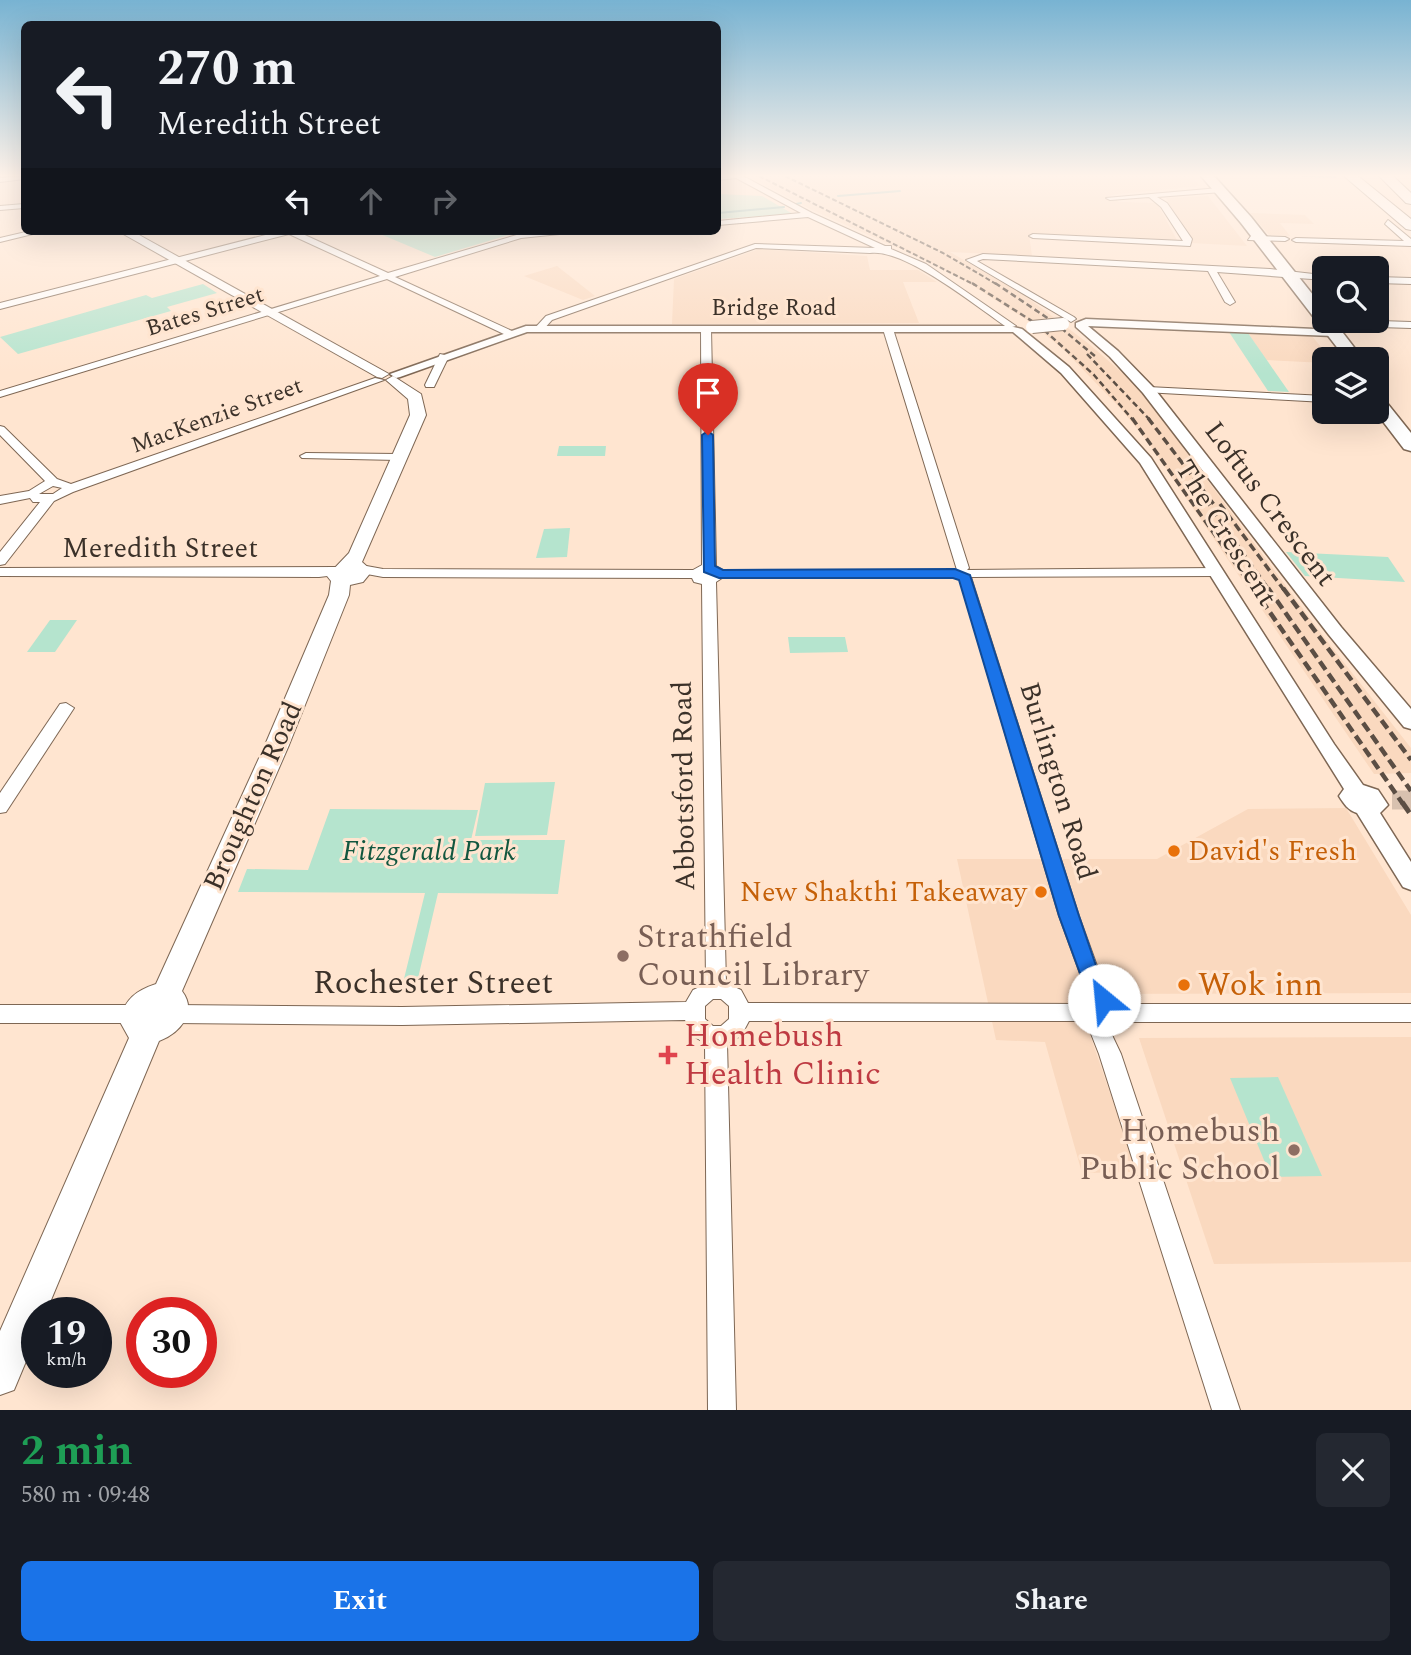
<!DOCTYPE html>
<html lang="en">
<head>
<meta charset="utf-8">
<style>
	body { margin:0; font-family:Spectral,serif; background:#242831; color:#f1f3f6; height:100vh; display:flex; flex-direction:column; font-size:26px; white-space:nowrap }
	* { box-sizing:border-box; margin:0 }
	p { font-size:23px; color:#9ea1a6 }
	.icon { flex:none; width:38px; height:38px; fill:none; stroke:currentColor; stroke-width:2; stroke-linecap:round; stroke-linejoin:round }
	.map { position:relative; height:1410px; overflow:hidden }
	.details { display:flex; flex-direction:column; background:#171b24; flex:1 }
	.details>* { flex:none }
	.guide { position:absolute; left:21px; top:21px; width:700px; height:214px; border-radius:10px; box-shadow:0 7px 28px #0002; background:#171b24; color:#f1f3f6; overflow:hidden }
	.buttons { position:absolute; left:1312px; top:256px; display:grid; gap:14px }
	.buttons a { display:grid; place-items:center; width:77px; height:77px; border-radius:10px; background:#171b24; box-shadow:0 7px 28px #0002; font-size:35px }
	.speed { position:absolute; left:21px; top:1297px; display:flex; gap:14px; font-size:35px; font-weight:700; text-align:center }
	.speed>* { display:grid; place-content:center; width:91px; height:91px; border-radius:50%; background:#171b24; box-shadow:0 7px 28px #0002; line-height:1 }
	.speed small { font-size:18px; font-weight:400 }
	.speed .limit { border:10px solid #d22; background:#fff; color:#111 }
	.pin { position:absolute; display:grid; place-items:center; width:60px; height:60px; color:#fff; margin:-72px -30px; border-radius:50% 50% 50% 0; rotate:-45deg; box-shadow:0 0 7px #0007 }
	.pin .icon { rotate:45deg }
	.me { position:absolute; width:77px; margin:-38px; rotate:332deg; stroke-linejoin:round; filter:drop-shadow(0 0 5px #0008) }
	.turn { display:flex; align-items:center; gap:24px; height:147px; padding:0 21px; font-size:32px }
	.turn .icon { width:91px; height:91px; stroke-width:2.5 }
	.turn b { display:block; font-size:49px; line-height:60px }
	.lanes { display:flex; align-items:center; height:66px; padding:0 21px; background:#0003; justify-content:center; gap:35px; direction:ltr }
	.lanes .off { opacity:.35 }
	.round { display:grid; place-items:center; flex:none; width:74px; height:74px; border-radius:10px; background:#242831 }
	.summary { display:flex; align-items:center; justify-content:space-between; height:119px; padding:0 21px }
	h1 { font-size:42px; font-weight:700; line-height:52px; color:#1e9e55 }
	.action { display:flex; gap:14px; margin-top:auto; padding:14px 21px }
	.action a { flex:1; height:80px; border-radius:10px; background:#1a73e8; color:#fff; font-size:28px; font-weight:700; line-height:80px; text-align:center }
	.action a+a { background:#242831; color:#f1f3f6 }
	.map>svg:first-child { display:block }
	.built { fill:#fad9bf }
	.green { fill:#b5e4ce }
	.lines { fill:none; stroke-linecap:round; stroke-linejoin:round }
	.stream { stroke:#70b2b1; stroke-width:2 }
	.tertiary-tunnel { stroke:#d8c1af; stroke-width:19; stroke-dasharray:19 10; stroke-linecap:butt }
	.minor-casing { stroke:#7e6754; stroke-width:2 }
	.tertiary-casing { stroke:#7e6754; stroke-width:3 }
	.secondary-casing { stroke:#7e6754; stroke-width:2 }
	.trunk-casing { stroke:#7e6754; stroke-width:3 }
	.motorway-casing { stroke:#7e6754; stroke-width:2 }
	.minor { fill:#fff; fill-rule:evenodd }
	.tertiary { fill:#fff; fill-rule:evenodd }
	.secondary { fill:#fff; fill-rule:evenodd }
	.trunk { fill:#fff; fill-rule:evenodd }
	.motorway { fill:#fff; fill-rule:evenodd }
	.rail-far4 { stroke:#5b4e44; stroke-width:2; stroke-dasharray:5 2.5; stroke-linecap:butt }
	.rail-far3 { stroke:#5b4e44; stroke-width:2.5; stroke-dasharray:6 3.5; stroke-linecap:butt }
	.rail-far2 { stroke:#5b4e44; stroke-width:3.5; stroke-dasharray:8 4.5; stroke-linecap:butt }
	.rail-far1 { stroke:#5b4e44; stroke-width:4.5; stroke-dasharray:10 5; stroke-linecap:butt }
	.rail { stroke:#5b4e44; stroke-width:5; stroke-dasharray:13 6; stroke-linecap:butt }
	.tertiary-bridge-casing { stroke:#7e6754; stroke-width:14; stroke-linecap:butt }
	.tertiary-bridge { stroke:#fff; stroke-width:12 }
	.route { fill:#1a73e8; stroke:#114b97; stroke-width:2 }
	.food-dot { fill:#e8710a; stroke:#ffe5d0; stroke-width:2.5 }
	.education-dot { fill:#8d6e63; stroke:#ffe5d0; stroke-width:2.5 }
	.health-dot { fill:#e0444e; stroke:#ffe5d0; stroke-width:2.5 }
	.labels { text-anchor:middle; dominant-baseline:central; stroke-width:6; stroke-linejoin:round; paint-order:stroke }
	.far-street-label { font-size:23px; fill:#3b3129; stroke:#ffe5d0 }
	.street-label { font-size:28px; fill:#3b3129; stroke:#ffe5d0 }
	.park-label { font-size:28px; font-style:italic; fill:#12573f; stroke:#ffe5d0 }
	.food-label { font-size:28px; fill:#c56008; stroke:#ffe5d0; text-anchor:start }
	.near-education-label { font-size:33px; fill:#785e54; stroke:#ffe5d0; text-anchor:start }
	.near-street-label { font-size:33px; fill:#3b3129; stroke:#ffe5d0 }
	.near-food-label { font-size:33px; fill:#c56008; stroke:#ffe5d0; text-anchor:start }
	.near-health-label { font-size:33px; fill:#be3a42; stroke:#ffe5d0; text-anchor:start }
</style>
</head>
<body>
<div class="map">
<svg width="1411" height="1410" viewBox="0 0 1411 1410">
	<rect width="100%" height="100%" fill="#ffe5d0"/>
	<g class="built">
		<path d="M748,176h444l8,10 -90,9 9,7 38,1 21,39 -149,-8 3,22 -82,-4 74,43 65,49 37,32 22,24 172,232 91,116v25l-37,1 -226,-332 -27,-33 -57,-59 -34,-28 -63,-40 -46,-24 -109,-48z"/>
		<path d="M1208,196l39,50 -56,-3 -25,-45z"/>
		<path d="M1250,213l55,2 9,9 -34,-1 10,13 -21,-1z"/>
		<path d="M759,249l108,7 3,14h48l19,12h-34l16,41 -247,1 2,-45z"/>
		<path d="M557,266l38,30 -12,4 -59,-24z"/>
		<path d="M1248,333l63,2 20,24h-6v4l-59,-3z"/>
		<path d="M1346,808l65,107v78l-335,1 61,178 -55,1 -37,-131 -49,-2 -39,-181h200l91,-50z"/>
		<path d="M1411,1037v225l-197,2 -75,-226z"/>
	</g>
	<g class="green">
		<path d="M718,194l44,2 31,18 -75,5z"/>
		<path d="M373,231h149l-87,26z"/>
		<path d="M203,284l14,9 -50,14 4,4 -153,43 -18,-17 146,-42 6,3z"/>
		<path d="M1229,332l19,1 41,59 -21,-1z"/>
		<path d="M559,446h47l-1,10h-48z"/>
		<path d="M570,528l-3,29 -31,1 8,-29z"/>
		<path d="M1286,552l102,5 17,25 -100,-6z"/>
		<path d="M50,620h27l-22,32h-28z"/>
		<path d="M788,637h57l3,15 -58,1z"/>
		<path d="M555,782l-8,53 -72,1 10,-53z"/>
		<path d="M330,809l148,1 -7,30h94l-7,54 -120,-1 -23,98h-14l24,-98 -187,-1 9,-23 61,1z"/>
		<path d="M1278,1077l44,99 -51,1 -41,-99z"/>
	</g>
	<g class="lines">
		<g class="stream">
			<path d="M1303,176l33,1"/>
			<path d="M838,196l62,-5"/>
			<path d="M796,204l5,-1"/>
			<path d="M718,213l66,-6"/>
		</g>
		<path class="tertiary-tunnel" d="M1392,800h19"/>
		<defs>
			<g id="minor">
				<path d="M24,176v3l-24,3v-4z"/>
				<path d="M718,176h25l69,37 73,33h6v3l35,15 90,62 -8,2c-31,-21 -103,-80 -138,-75l-114,-5 -204,72 -10,11h-6l-2,-2 12,-13 209,-72 120,4 -67,-31 -90,8v-4l83,-8 -65,-35 -18,2z"/>
				<path d="M1219,188l3,4 -65,5 10,6 25,36 -2,7 -157,-8 -4,-2 4,-2 150,7 -22,-34 -12,-10 -39,3 -4,-2z"/>
				<path d="M24,204v4l-24,2v-4z"/>
				<path d="M1388,220l23,19v7l-115,-4 -4,-2 4,-2 108,3 -19,-17z"/>
				<path d="M30,231h15l-45,11v-4z"/>
				<path d="M281,231h15l92,42 132,-39 68,-3 -67,7 -126,39 117,54v4h-6l-119,-56 -387,118v-6l380,-115 -91,-42 -289,75v-6z"/>
				<path d="M1251,236l34,1 4,2 -4,2 -37,-1z"/>
				<path d="M983,254l287,15 52,6 3,1v4l-108,-8 18,30 -5,3 -5,-3 -17,-31 -225,-12 -6,2 97,56 2,2 -5,3 -105,-62z"/>
				<path d="M1377,277l34,1v6l-34,-1z"/>
				<path d="M1349,320l62,2v6l-64,-2 -5,-3z"/>
				<path d="M706,326l5,3 5,237 7,4h234l-74,-241 5,-3 5,3 76,239 -2,2 249,-2 7,4 -7,4 -245,1 108,339 30,83 -3,6 -11,2 2,7 6,2 18,38 119,356h-28l-113,-356 -13,-33h-337l-8,15 -14,7 9,367h-28l-3,-367 -12,-7 -8,-16 -283,5 -228,-2 -7,-2 -3,-7 3,-7 7,-2 228,2 284,-5 7,-12 13,-6 -4,-400 -8,-2 -2,-4 -309,-1 -27,-5 -2,-3 7,-4 22,4 310,1 9,-5 -1,-236zM959,577l100,339 32,88 -343,-1 -7,-13 -15,-7 -10,-401 6,-4zM713,999h8l8,7v13l-8,7h-8l-8,-7v-13z"/>
				<path d="M440,354l9,2 -15,31h-8l-1,-2z"/>
				<path d="M375,378l9,2 -311,112 -19,9 -49,63 -5,1v-13l40,-50h-7l-3,-4 -30,6v-8l29,-5 16,-10 -45,-46v-9l4,1 53,52 14,5zM53,486l9,2 -9,6h-14z"/>
				<path d="M1148,387l177,9v6l-181,-10v-4z"/>
				<path d="M306,453l92,1 6,3 -6,3 -96,-2 -2,-2z"/>
				<path d="M339,567l7,4 -2,3 -25,3 -319,-1v-8z"/>
				<path d="M66,703l8,5 -68,104 -6,1v-20l60,-89z"/>
				<path d="M1117,1004h294v18h-294l-7,-2 -3,-7 3,-7z"/>
				<path d="M0,1005h135l7,2 3,7 -3,7 -7,2h-135z"/>
			</g>
			<g id="tertiary">
				<path d="M1086,319l251,11v4l-4,2 -245,-10 30,25 35,36 188,240 70,82v20l-7,-2 -75,-92 -186,-242 -33,-36 -34,-30v-4z"/>
				<path d="M526,326h483l13,3 47,38 82,91 183,286 29,41 15,5 10,15 -8,8 31,49v28l-8,-3 -46,-74c-9,-3 -13,-9 -18,-17l5,-7 -204,-326 -79,-90 -48,-41h-486l-127,45 -4,1 -6,-4z"/>
			</g>
			<g id="secondary">
				<path d="M118,231h14l257,143 -7,4 -5,-1z"/>
				<path d="M393,376l28,18 5,21 -64,147 10,9 -9,11 -13,3 -1,10 -60,150 -107,246c16,21 -2,42 -23,50l-113,271h-9v23l-23,55 -14,5v-64l129,-293 -10,-18c7,-21 16,-29 37,-36l109,-239 64,-150 2,-14 -4,-5 22,-23 61,-138 -2,-16 -22,-19z"/>
			</g>
			<g id="trunk">
				<path d="M1201,176h13l37,41 74,93v10h8l30,39h-17l-105,-136z"/>
				<path d="M1377,397l6,1 28,35v18l-7,-2 -29,-38h2z"/>
			</g>
			<g id="motorway">
				<path d="M1344,176h14l53,43v11l-5,-1z"/>
				<path d="M1379,176h14l18,17v11l-5,-1z"/>
			</g>
		</defs>
		<use href="#minor" class="minor-casing"/>
		<use href="#tertiary" class="tertiary-casing"/>
		<use href="#secondary" class="secondary-casing"/>
		<use href="#trunk" class="trunk-casing"/>
		<use href="#motorway" class="motorway-casing"/>
		<use href="#minor" class="minor"/>
		<use href="#tertiary" class="tertiary"/>
		<use href="#secondary" class="secondary"/>
		<use href="#trunk" class="trunk"/>
		<use href="#motorway" class="motorway"/>
		<g class="rail-far4">
			<path d="M759,176l216,109"/>
			<path d="M785,176l158,77 55,32"/>
		</g>
		<g class="rail-far3">
			<path d="M972,283l63,40"/>
			<path d="M995,283l57,38"/>
			<path d="M1061,328l35,29"/>
			<path d="M1044,330l50,45 39,45"/>
			<path d="M1087,354l63,66"/>
		</g>
		<g class="rail-far2">
			<path d="M1132,418l122,172"/>
			<path d="M1148,418l67,88"/>
			<path d="M1205,499l64,91"/>
			<path d="M1220,504l64,86"/>
		</g>
		<g class="rail-far1">
			<path d="M1253,588l150,216"/>
			<path d="M1268,588l143,203"/>
			<path d="M1283,588l128,172"/>
		</g>
		<path class="rail" d="M1402,802l9,13"/>
		<defs>
			<path id="tertiary-bridge" d="M1032,327l31,-3"/>
		</defs>
		<use href="#tertiary-bridge" class="tertiary-bridge-casing"/>
		<use href="#tertiary-bridge" class="tertiary-bridge"/>
	</g>
	<linearGradient id="sky" x2="0" y2="1"><stop stop-color="#78b3d2"/><stop offset="0.47" stop-color="#fff3ea"/><stop offset="1" stop-color="#fff3ea" stop-opacity="0"/></linearGradient>
	<rect width="1411" height="374" fill="url(#sky)"/>
	<path class="route" d="M708,431l5,4 2,131 8,4 232,-1 15,6 109,341 23,67 12,17 -3,7 -7,2 -12,-3 -33,-90 -100,-336 -6,-2h-234l-15,-6 -2,-137z"/>
	<g class="food-dot">
		<circle cx="1174" cy="851" r="7"/>
		<circle cx="1041" cy="892" r="7"/>
		<circle cx="1184" cy="985" r="7"/>
	</g>
	<g class="education-dot">
		<circle cx="623" cy="956" r="7"/>
		<circle cx="1294" cy="1150" r="7"/>
	</g>
	<path class="health-dot" d="M664.5 1044.5h7v7h7v7h-7v7h-7v-7h-7v-7h7z"/>
	<g class="labels">
		<g class="far-street-label">
			<text x="774" y="308">Bridge Road</text>
			<text transform="translate(205 312) rotate(-17)">Bates Street</text>
			<text transform="translate(217 416) rotate(-20)">MacKenzie Street</text>
		</g>
		<g class="street-label">
			<text transform="translate(1270 504) rotate(53)">Loftus Crescent</text>
			<text transform="translate(1226 533) rotate(58)">The Crescent</text>
			<text x="160" y="548">Meredith Street</text>
			<text transform="translate(1058 781) rotate(73)">Burlington Road</text>
			<text transform="translate(684 786) rotate(-91)">Abbotsford Road</text>
			<text transform="translate(253 796) rotate(-66)">Broughton Road</text>
		</g>
		<g class="park-label">
			<text x="429" y="851">Fitzgerald Park</text>
		</g>
		<g class="food-label">
			<text x="1188" y="851">David's Fresh</text>
			<text x="1027" y="892" text-anchor="end">New Shakthi Takeaway</text>
		</g>
		<g class="near-education-label">
			<text x="637" y="937">Strathfield<tspan x="637" dy="38">Council Library</tspan></text>
			<text x="1280" y="1131" text-anchor="end">Homebush<tspan x="1280" dy="38">Public School</tspan></text>
		</g>
		<g class="near-street-label">
			<text x="433" y="983">Rochester Street</text>
		</g>
		<g class="near-food-label">
			<text x="1198" y="985">Wok inn</text>
		</g>
		<g class="near-health-label">
			<text x="684" y="1036">Homebush<tspan x="684" dy="38">Health Clinic</tspan></text>
		</g>
	</g>
</svg>
<div class="buttons">
<a><svg class="icon" aria-label="search" viewBox="0 0 24 24"><circle cx="10" cy="10" r="6"/><path d="M15 15l6 6"/></svg></a>
<a><svg class="icon" aria-label="layers" viewBox="0 0 24 24"><path d="M12 4l9 5-9 5-9-5zM3 14l9 5 9-5"/></svg></a>
</div>
<div class="speed"><div>19<small>km/h</small></div><div class="limit">30</div></div>
<div class="pin" style="left:708px;top:435px;background:#d93025"><svg class="icon" aria-label="arrive" viewBox="0 0 24 24"><path d="M6 21V4h12l-3 4 3 4H6"/></svg></div>
<svg class="me" style="left:1104px;top:1000px" viewBox="-20 -20 40 40"><circle r="19" fill="#fff"/><path d="M0-13L10 11 0 6-10 11z" fill="#1a73e8"/></svg>
<div class="guide">
<div class="turn"><svg class="icon" aria-label="left" viewBox="0 0 24 24"><path d="M17 20v-9H6M10 6l-5 5 5 5"/></svg><div><b>270 m</b>Meredith Street</div></div>
<div class="lanes"><svg class="icon" aria-label="left" viewBox="0 0 24 24"><path d="M17 20v-9H6M10 6l-5 5 5 5"/></svg><svg class="icon off" aria-label="ahead" viewBox="0 0 24 24"><path d="M12 20V5M6 11l6-6 6 6"/></svg><svg class="icon off" aria-label="right" viewBox="0 0 24 24"><path d="M7 20v-9h11M14 6l5 5-5 5"/></svg></div>
</div>
</div>
<section class="details">
<div class="summary"><div><h1>2 min</h1><p>580 m · 09:48</p></div><a class="round"><svg class="icon" aria-label="close" viewBox="0 0 24 24"><path d="M6 6l12 12M18 6L6 18"/></svg></a></div>
<div class="action"><a>Exit</a><a>Share</a></div>
</section>
</body>
</html>
